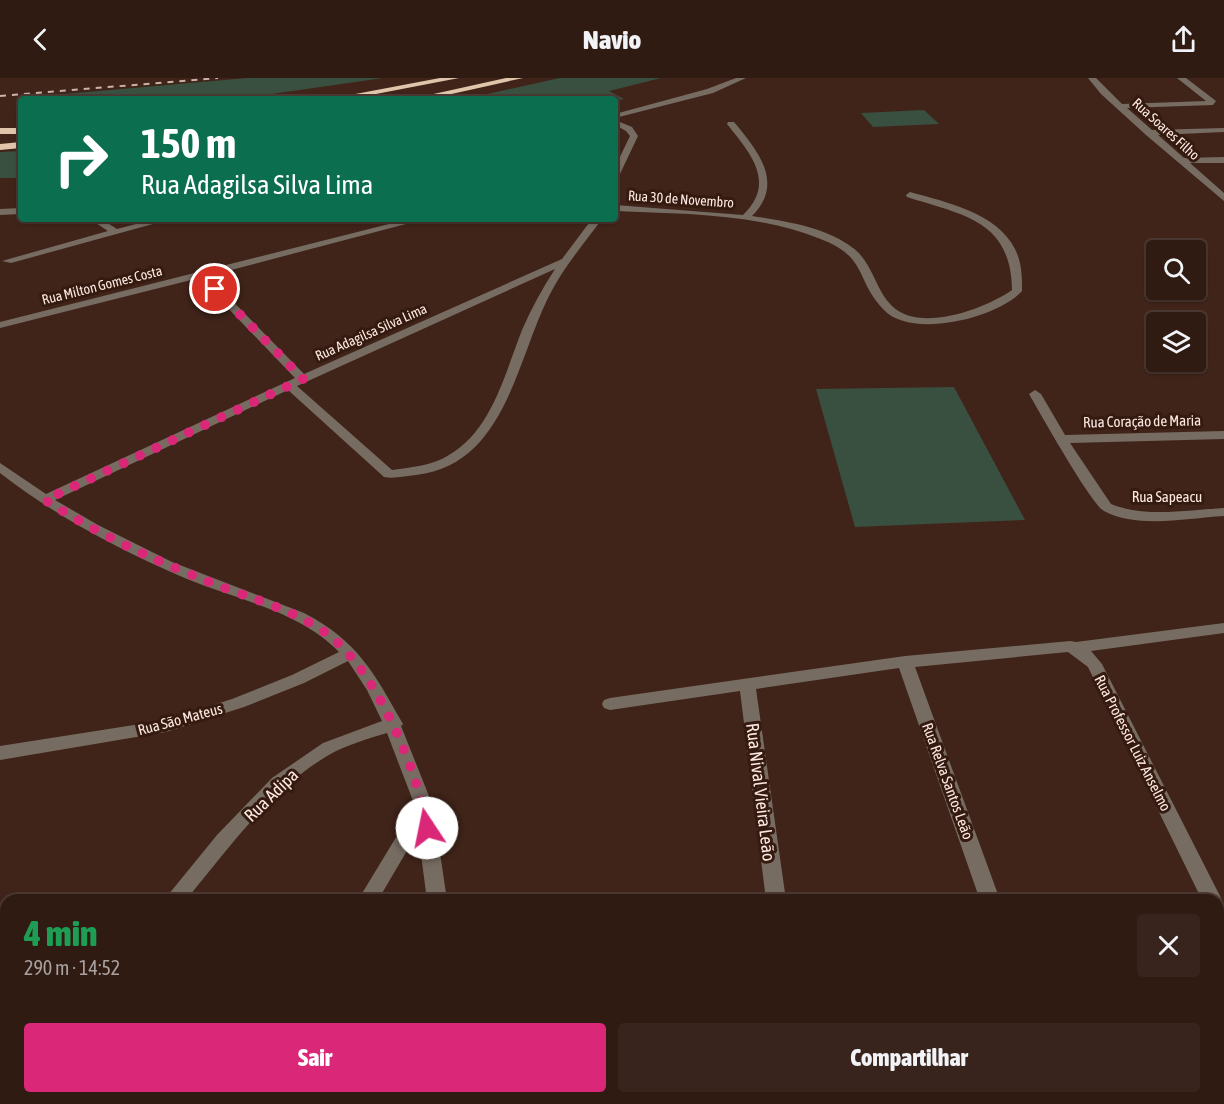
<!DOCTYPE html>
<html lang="pt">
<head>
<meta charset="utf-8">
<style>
	body { margin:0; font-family:"Asap Condensed",sans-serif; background:#38241c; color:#f1f3f6; height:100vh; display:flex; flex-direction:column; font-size:22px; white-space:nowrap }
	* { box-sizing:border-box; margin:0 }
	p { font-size:20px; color:#a8a1a0 }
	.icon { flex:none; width:33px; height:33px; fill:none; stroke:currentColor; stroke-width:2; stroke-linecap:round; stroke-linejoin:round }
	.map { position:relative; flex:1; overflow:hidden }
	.drawer { position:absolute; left:0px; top:816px; width:1224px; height:210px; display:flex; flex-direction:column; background:#301b13; border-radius:18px 18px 0 0; box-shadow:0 2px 4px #0004,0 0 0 2px #4b3933 }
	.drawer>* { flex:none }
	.hud { position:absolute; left:18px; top:18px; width:600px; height:126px; border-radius:6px; box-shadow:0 2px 4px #0004,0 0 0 2px #4b3933; background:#0b6e4f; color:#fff; overflow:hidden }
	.controls { position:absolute; left:1146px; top:162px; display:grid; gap:12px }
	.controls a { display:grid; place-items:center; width:60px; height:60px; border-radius:6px; background:#301b13; box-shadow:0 2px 4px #0004,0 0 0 2px #4b3933; font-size:30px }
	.pin { position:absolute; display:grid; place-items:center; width:51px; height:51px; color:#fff; margin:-26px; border:3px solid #fff; border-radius:50%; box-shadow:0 2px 6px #0007 }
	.me { position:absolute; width:66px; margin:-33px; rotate:349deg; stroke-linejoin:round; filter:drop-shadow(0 0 4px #0008) }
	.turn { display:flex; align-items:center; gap:21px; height:126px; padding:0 24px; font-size:27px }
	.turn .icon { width:78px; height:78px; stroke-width:2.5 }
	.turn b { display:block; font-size:42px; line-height:51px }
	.round { display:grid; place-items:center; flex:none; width:63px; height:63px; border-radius:6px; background:#38241c }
	.overview { display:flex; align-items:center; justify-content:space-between; height:102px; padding:0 24px }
	h1 { font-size:36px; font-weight:800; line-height:45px; color:#1e9e55 }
	.cta { display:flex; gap:12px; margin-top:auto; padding:12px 24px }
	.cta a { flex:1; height:69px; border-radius:6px; background:#db2777; color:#fff; font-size:24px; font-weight:800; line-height:69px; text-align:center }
	.cta a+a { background:#38241c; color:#f1f3f6 }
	header { display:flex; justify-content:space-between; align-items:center; height:78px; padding:0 24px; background:#301b13; font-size:27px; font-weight:800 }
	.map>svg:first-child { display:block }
	.green { fill:#395040 }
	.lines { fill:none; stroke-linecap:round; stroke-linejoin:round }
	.minor { fill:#776c62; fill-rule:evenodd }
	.highway { fill:#e0c5ab; fill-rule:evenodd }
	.rail { stroke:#c9b3ab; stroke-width:2; stroke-dasharray:6 6; stroke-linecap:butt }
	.route { stroke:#db2777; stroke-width:10; stroke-dasharray:0 18 }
	.labels { text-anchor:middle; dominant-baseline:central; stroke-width:6; stroke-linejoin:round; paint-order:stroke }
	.far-street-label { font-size:14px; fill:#fde9e2; stroke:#351a10 }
	.street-label { font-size:15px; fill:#fde9e2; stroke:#351a10 }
	.near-street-label { font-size:18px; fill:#fde9e2; stroke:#351a10 }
</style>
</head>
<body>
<header><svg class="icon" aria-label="back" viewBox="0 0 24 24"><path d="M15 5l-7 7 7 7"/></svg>Navio<svg class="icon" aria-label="share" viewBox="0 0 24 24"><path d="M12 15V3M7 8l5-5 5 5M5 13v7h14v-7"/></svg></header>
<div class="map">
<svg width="1224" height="1026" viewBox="0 0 1224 1026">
	<rect width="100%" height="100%" fill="#402419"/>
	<g class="green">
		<path d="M247,0h136l-146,21h-196l1,-3z"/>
		<path d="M560,0h101l-52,13 15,8 -9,2 -150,-2z"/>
		<path d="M924,32l15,14 -66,3 -12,-14z"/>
		<path d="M21,73v27h-21v-26z"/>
		<path d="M954,309l71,133 -170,7 -39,-138z"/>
	</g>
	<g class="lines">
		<g class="minor">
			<path d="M736,0h10l-33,15 -98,25v-4l92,-25z"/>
			<path d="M1088,0h8l26,26 84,-3 -29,-23h9l30,23 -3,4 -86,3 25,22 72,-2v4l-66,3 26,23 40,-1v6h-34l34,30v8l-78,-66 -45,-41z"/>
			<path d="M615,42l17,7 6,9 -19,40 -4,3v-12l15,-31 -4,-5 -11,-6z"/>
			<path d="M728,44h6c24,29 51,61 18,94 33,5 74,11 101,32 20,15 22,41 38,57 27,29 94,4 121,-15 -1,-70 -49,-75 -105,-93l-1,-2 4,-3c36,10 87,21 105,57 7,14 7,28 7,42 -24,27 -112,49 -139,18 -29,-31 -14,-52 -65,-71 -64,-25 -136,-24 -203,-27v-6l128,10c34,-33 7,-62 -16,-91z"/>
			<path d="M21,130v6l-21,1v-6z"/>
			<path d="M90,141h11l16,10 38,-10h16l-160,44 -9,-2 106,-30z"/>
			<path d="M409,141h16l-217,57 96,98 258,-115 30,-40h10c-19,26 -40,50 -54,79 -32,65 -44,167 -132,177 -10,1 -22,4 -32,2l-96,-87 -233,110 43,25 74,37 132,51c54,28 70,60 99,111l-2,2 32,80 14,94h-20l-9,-68 -40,68h-20l57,-94 -28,-73c-20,6 -41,12 -60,23 -58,35 -99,93 -141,144h-22l53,-65 55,-57 51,-35 59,-22 -15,-31 -19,-29 -44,22 -60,24 -78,25 -166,28v-14l166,-26 66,-21 60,-24 47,-23c-40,-41 -101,-52 -152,-73 -66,-28 -130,-62 -187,-106v-10l46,31 249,-116 -96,-100 -199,50v-6zM555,191c-13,20 -24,40 -33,61 -17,43 -30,100 -73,125 -17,11 -37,12 -57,15l-95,-84z"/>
			<path d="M1035,312l6,4 24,41 159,-4v8l-154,4 41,61c34,14 77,6 113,4v8c-37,2 -86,13 -120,-5 -13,-7 -64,-98 -75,-117z"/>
			<path d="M1224,545v10l-133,18 11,13 117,230 3,6 -2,3 4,2v27l-6,-2v-30h-16l-114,-233 -20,-15 -153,15 85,233h-20l-81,-232 -143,21 30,211h-20l-26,-209 -130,19 -6,-2 -2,-4 2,-4 6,-2 295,-42 165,-15 6,1z"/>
			<path d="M6,1001v19h8l-5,6h-9v-23z"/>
			<path d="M234,1020h24l-2,6h-24z"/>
			<rect x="434" y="1020" width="22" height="6"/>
			<path d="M884,1020h22l1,6h-22z"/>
			<path d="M1141,1020h51l2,6h-51z"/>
		</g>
		<g class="highway">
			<path d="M440,0h19l-109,21h-21z"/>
			<path d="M506,0h17l-94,21h-18z"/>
			<rect x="0" y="50" width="21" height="6"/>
			<path d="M21,64v6l-21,2v-6z"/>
		</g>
		<path class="rail" d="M0,18l218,-18"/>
	</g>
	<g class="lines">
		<path class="route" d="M215,211l88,90 -258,121c51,33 106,59 162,81 40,17 89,28 124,56 46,36 87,134 96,191"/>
	</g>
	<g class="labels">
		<g class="far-street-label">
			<text transform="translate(1166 51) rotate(42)">Rua Soares Filho</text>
			<text transform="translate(681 121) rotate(4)">Rua 30 de Novembro</text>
			<text transform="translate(102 207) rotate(-14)">Rua Milton Gomes Costa</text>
			<text transform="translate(371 254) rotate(-24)">Rua Adagilsa Silva Lima</text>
		</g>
		<g class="street-label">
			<text transform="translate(1142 343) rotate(-1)">Rua Coração de Maria</text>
			<text x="1167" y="418">Rua Sapeacu</text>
			<text transform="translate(180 641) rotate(-15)">Rua São Mateus</text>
			<text transform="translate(1133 665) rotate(63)">Rua Professor Luiz Anselmo</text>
			<text transform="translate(948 703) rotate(70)">Rua Relva Santos Leão</text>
		</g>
		<g class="near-street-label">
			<text transform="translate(761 714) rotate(83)">Rua Nival Vieira Leão</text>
			<text transform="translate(271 717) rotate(-44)">Rua Adipa</text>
		</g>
	</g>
</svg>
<div class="controls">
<a><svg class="icon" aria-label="search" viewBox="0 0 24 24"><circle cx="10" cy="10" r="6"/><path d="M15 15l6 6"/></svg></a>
<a><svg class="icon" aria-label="layers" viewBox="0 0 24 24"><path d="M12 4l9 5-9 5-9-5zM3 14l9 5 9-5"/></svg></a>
</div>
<div class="pin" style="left:215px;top:211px;background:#d93025"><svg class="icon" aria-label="arrive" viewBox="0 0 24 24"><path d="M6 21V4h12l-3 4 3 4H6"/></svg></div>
<svg class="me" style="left:427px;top:750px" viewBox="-20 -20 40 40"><circle r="19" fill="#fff"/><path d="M0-13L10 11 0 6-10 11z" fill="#db2777"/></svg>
<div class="hud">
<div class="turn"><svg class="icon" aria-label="right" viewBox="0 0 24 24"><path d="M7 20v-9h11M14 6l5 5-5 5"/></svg><div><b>150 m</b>Rua Adagilsa Silva Lima</div></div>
</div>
<section class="drawer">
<div class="overview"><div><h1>4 min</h1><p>290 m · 14:52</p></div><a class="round"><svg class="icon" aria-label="close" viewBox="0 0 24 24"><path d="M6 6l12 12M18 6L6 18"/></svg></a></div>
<div class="cta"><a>Sair</a><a>Compartilhar</a></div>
</section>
</div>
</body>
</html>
